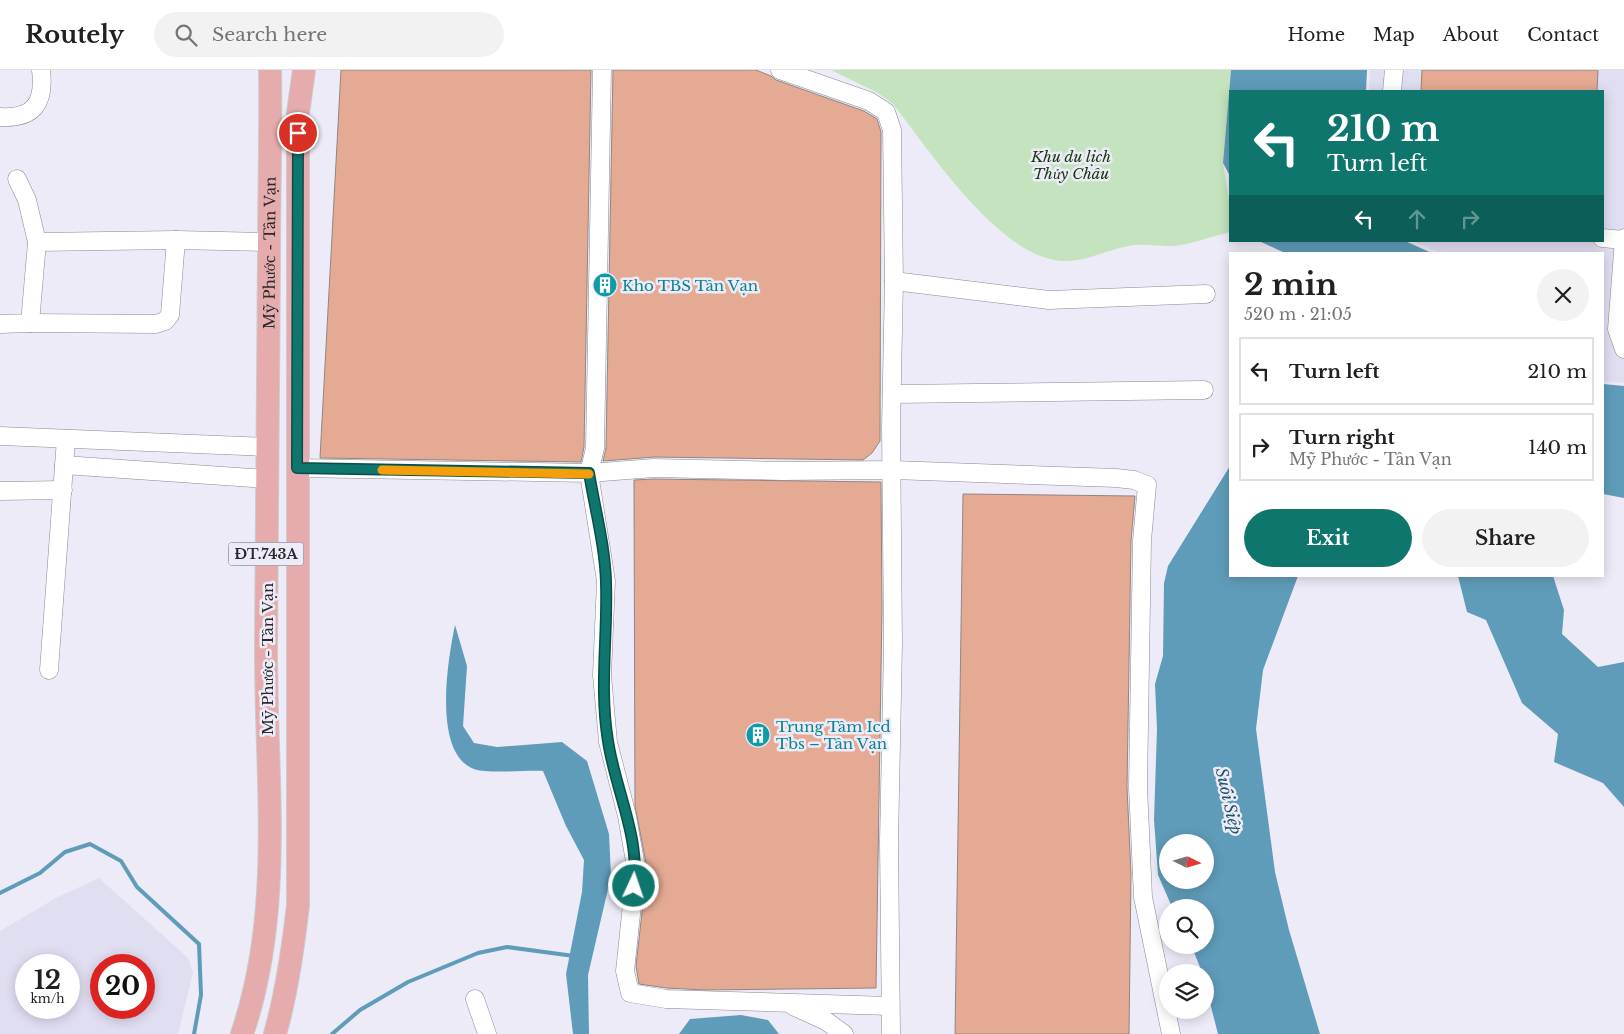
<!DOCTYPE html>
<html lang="en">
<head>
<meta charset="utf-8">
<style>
	body { margin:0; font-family:"Libre Baskerville",serif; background:#f2f2f2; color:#202124; height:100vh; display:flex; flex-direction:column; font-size:19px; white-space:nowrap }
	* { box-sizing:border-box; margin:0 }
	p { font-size:16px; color:#757577 }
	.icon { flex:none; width:28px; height:28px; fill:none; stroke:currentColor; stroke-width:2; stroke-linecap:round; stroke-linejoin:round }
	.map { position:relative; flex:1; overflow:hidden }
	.details { position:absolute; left:1229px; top:182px; width:375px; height:325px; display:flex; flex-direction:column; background:#fff; border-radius:0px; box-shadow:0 2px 12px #0003 }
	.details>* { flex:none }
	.banner { position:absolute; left:1229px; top:20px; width:375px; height:152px; border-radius:0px; box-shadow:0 2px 12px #0003; background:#0f766e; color:#fff; overflow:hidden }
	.needle { width:32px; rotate:95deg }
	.fabs { position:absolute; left:1159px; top:764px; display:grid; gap:10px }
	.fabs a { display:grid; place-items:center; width:55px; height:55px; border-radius:50%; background:#fff; box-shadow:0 2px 12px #0003; font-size:25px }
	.speed { position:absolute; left:15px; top:884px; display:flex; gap:10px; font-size:25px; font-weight:700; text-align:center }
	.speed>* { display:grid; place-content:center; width:65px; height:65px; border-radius:50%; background:#fff; box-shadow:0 2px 12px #0003; line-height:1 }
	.speed small { font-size:12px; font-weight:400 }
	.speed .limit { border:8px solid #d22; background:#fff; color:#111 }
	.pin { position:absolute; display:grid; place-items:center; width:42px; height:42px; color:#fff; margin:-21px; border:2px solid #fff; border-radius:50%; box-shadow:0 1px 5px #0007 }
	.me { position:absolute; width:55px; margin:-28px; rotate:3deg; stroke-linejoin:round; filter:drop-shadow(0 0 4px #0008) }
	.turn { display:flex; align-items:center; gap:18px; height:105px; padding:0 15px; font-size:22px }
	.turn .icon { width:65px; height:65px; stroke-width:2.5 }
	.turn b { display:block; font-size:35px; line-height:42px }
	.lanes { display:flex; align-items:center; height:48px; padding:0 15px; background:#0003; justify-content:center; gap:25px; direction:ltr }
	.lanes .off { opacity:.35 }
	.round { display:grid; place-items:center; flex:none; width:52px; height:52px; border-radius:26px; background:#f2f2f2 }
	.overview { display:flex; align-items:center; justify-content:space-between; height:85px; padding:0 15px }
	h1 { font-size:30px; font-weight:800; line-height:38px }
	.button { display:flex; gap:10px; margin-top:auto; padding:10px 15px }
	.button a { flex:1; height:58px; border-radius:30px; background:#0f766e; color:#fff; font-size:20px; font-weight:800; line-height:58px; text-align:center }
	.button a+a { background:#f2f2f2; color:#202124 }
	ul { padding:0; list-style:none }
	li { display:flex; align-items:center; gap:15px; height:68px; margin:0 10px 8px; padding:0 5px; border:2px solid #e0e0e0; border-radius:0px }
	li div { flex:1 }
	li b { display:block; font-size:19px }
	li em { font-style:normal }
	header { display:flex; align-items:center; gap:30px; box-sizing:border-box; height:70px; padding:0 25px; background:#fff; border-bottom:1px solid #e0e0e0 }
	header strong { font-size:24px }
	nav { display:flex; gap:28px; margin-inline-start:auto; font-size:18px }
	.search { width:350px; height:45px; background:#f2f2f2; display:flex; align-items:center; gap:12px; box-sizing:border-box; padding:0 18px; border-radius:28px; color:#757577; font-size:19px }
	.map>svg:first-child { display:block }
	.built { fill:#e0def1; fill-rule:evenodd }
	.green { fill:#c4e3be }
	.water { fill:#5f9cb9; fill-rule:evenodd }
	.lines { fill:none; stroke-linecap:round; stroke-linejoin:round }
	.stream { stroke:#5f9cb9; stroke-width:4 }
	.building { fill:#e5aa94; stroke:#918581 }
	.minor-casing { stroke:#8a8993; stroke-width:19 }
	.major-casing { stroke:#cccccd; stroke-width:24 }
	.minor { stroke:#fff; stroke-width:18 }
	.major { stroke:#e6abac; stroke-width:22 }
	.route-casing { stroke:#0a4d48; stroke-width:12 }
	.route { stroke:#0f766e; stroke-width:9 }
	.slow { stroke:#f59e0b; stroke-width:9 }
	.labels { text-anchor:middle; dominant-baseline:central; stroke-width:5; stroke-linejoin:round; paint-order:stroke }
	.shield { fill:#ecebf7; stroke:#64636a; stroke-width:1 }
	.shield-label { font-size:14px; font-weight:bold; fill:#29292d }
	.park-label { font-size:15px; font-style:italic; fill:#143a0c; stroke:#ecebf7 }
	.street-label { font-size:15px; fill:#29292d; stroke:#ecebf7 }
	.culture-label { font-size:15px; fill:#0d838f; stroke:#ecebf7; text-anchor:start }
	.water-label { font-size:16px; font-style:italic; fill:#205267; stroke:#ecebf7 }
</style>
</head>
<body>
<header>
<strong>Routely</strong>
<div class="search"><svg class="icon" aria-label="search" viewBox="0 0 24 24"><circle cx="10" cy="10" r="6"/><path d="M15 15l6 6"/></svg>Search here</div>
<nav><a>Home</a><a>Map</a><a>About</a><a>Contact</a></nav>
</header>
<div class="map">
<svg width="1624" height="964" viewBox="0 0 1624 964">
	<rect width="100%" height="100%" fill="#ecebf7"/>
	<g class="built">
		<path d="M1370,0h254v313l-21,-2 -1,-127h-160l-30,-13h190v-150h-233z"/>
		<path d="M99,808l89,80 5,14 -15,62h-178v-103l56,-33zM26,895h43v43h-43zM101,895h43v43h-43z"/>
	</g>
	<path class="green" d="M831,0h400l-8,93 7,43v26c-18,4 -37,12 -56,14 -14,1 -31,-3 -45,0 -24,4 -42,16 -67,15 -63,-4 -132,-110 -169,-157l-15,-11z"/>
	<g class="water">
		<path d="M1231,0h136l-1,21h-136v85l-7,-13z"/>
		<path d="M1259,171h146l29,13h-147z"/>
		<path d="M1603,314l21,2v112l-21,-4z"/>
		<path d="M1230,396v110h68l-35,94 -7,59 19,143 14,58 31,104h-102l-13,-51v-11h-3l-11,-27h14v-37l-33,-1 -14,-32 -4,-55 3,-91 -2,-45 8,-28 1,-73 4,-17zM1205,772v38h-37v-38z"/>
		<path d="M1458,506h95l11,34 -2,24 36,33 26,-5v145l-21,-24 -49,-21 4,-28 -36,-31 -36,-83 -19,-8z"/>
		<path d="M455,555l12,41 -4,60 11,17 23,4 65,-5 25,19 22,73 2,42 -23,99 1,59h-16l-7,-60 16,-82 2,-32 -18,-34 -23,-55c-16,-1 -56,3 -69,-2 -42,-16 -26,-110 -19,-144z"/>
		<path d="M741,945l27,5 11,14h-100l11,-15z"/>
	</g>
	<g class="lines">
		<g class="stream">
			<path d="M0,823l40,-20 25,-21 25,-8 31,17 16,26 62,57 2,51 -7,39"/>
			<path d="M332,964l28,-24 48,-28 70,-29 29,-6 67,9"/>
		</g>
	</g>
	<g class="building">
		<path d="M341,0h250l-7,377 -3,15 -261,-4z"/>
		<path d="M613,0h143l15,6 5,4 88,31 13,8 4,13 -1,309 -8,12 -9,7 -209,-3 -51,4 3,-13z"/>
		<path d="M1422,0h176l-1,21h-176z"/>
		<path d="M654,409l227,3 1,127 -6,379 -172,2 -37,-2 -28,-4 -3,-18 11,-98 -12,-62 -1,-326z"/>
		<path d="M963,424l172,2 -4,45 -4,246 4,88 -2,159h-174z"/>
	</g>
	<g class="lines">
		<defs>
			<g id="minor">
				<path d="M602,0l-7,378 -6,25 65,-5 128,3 111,-1 223,8 18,2 13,5 -5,56 -4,246 5,110 28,137"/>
				<path d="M780,0l89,31 17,11 6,18 2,151 155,19 157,-6"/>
				<path d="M1392,21l2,-21"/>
				<path d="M0,47c34,2 45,-14 41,-47"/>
				<path d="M17,109l10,21 10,42"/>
				<path d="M1602,168l22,2v-2"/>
				<path d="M1624,170l-7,89 7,20"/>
				<path d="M30,253l126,1 9,-3 5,-6 6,-75"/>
				<path d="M0,254l30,-1 7,-81 139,-2 93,2"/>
				<path d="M892,324l312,-4"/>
				<path d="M0,366l267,11"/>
				<path d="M64,395l203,14"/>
				<path d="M297,398l292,5 17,108 -4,94 6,67 19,74 9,51 -11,104 5,22 36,6 223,7"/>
				<path d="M0,421l63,-1"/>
				<path d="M49,600l17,-231"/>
				<path d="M475,929l12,35"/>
				<path d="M793,936l33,15 18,13"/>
				<path d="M891,964l-2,-192 4,-198 -2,-217 3,-146"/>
			</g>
			<g id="major">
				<path id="s1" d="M242,964c43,-126 23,-260 24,-391 1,-129 2,-259 3,-388 0,-62 2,-123 1,-185"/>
				<path d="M275,964c12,-42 18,-85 23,-129v-792l6,-43"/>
			</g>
		</defs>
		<use href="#minor" class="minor-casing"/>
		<use href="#major" class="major-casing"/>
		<use href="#minor" class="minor"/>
		<use href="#major" class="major"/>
	</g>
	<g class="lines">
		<defs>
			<path id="route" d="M298,63l-1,335 292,5c6,36 16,73 17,109 2,54 -7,104 2,159 7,48 32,95 26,145"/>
		</defs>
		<use href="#route" class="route-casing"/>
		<use href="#route" class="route"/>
		<path class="slow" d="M382,400l207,4"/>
	</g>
	<defs>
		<symbol id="building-disc" viewBox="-11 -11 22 22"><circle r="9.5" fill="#0f9aa8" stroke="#ecebf7"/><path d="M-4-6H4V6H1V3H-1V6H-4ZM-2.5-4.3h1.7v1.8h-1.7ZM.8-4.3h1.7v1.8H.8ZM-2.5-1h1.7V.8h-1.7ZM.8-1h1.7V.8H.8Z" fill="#fff"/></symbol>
	</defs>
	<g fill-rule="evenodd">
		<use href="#building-disc" x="591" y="201" width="28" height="28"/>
		<use href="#building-disc" x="744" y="651" width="28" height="28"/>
	</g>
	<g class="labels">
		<rect class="shield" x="228.5" y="472.5" width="75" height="23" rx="4"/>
		<g class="shield-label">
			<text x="266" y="484">ĐT.743A</text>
		</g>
		<g class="park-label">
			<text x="1071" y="86">Khu du lịch<tspan x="1071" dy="17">Thủy Châu</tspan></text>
		</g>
		<g class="street-label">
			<text stroke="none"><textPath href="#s1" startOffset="784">Mỹ Phước - Tân Vạn</textPath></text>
			<text transform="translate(267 589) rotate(-90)">Mỹ Phước - Tân Vạn</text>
		</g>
		<g class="culture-label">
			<text x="622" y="215">Kho TBS Tân Vạn</text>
			<text x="776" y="656">Trung Tâm Icd<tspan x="776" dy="17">Tbs – Tân Vạn</tspan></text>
		</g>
		<g class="water-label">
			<text transform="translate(1229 731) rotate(77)">Suối Siệp</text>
		</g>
	</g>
</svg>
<div class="fabs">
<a><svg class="needle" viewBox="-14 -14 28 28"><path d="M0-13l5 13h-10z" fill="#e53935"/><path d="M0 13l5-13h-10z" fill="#757577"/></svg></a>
<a><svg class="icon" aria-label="search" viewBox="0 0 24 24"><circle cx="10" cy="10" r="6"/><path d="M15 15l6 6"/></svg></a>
<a><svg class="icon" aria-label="layers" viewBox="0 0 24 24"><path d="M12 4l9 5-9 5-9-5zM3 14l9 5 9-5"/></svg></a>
</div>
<div class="speed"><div>12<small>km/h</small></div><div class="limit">20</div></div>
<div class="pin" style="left:298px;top:63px;background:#d93025"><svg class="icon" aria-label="arrive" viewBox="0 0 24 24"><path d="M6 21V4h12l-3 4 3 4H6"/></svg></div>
<svg class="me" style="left:634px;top:816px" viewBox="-20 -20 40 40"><circle r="17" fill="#0f766e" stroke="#fff" stroke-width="3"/><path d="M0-11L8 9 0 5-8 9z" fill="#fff"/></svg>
<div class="banner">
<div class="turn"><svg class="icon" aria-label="left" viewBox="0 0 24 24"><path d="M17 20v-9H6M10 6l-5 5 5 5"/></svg><div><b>210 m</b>Turn left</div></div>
<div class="lanes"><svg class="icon" aria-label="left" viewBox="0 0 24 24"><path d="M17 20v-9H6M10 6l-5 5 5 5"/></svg><svg class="icon off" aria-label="ahead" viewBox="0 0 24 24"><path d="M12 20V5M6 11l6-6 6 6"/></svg><svg class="icon off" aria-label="right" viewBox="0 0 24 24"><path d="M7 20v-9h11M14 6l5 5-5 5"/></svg></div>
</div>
<section class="details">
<div class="overview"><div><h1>2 min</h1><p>520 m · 21:05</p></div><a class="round"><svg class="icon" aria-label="close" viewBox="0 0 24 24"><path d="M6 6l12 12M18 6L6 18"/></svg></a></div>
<ul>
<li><svg class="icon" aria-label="left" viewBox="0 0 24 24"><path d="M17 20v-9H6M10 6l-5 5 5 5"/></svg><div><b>Turn left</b></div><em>210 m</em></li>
<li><svg class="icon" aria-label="right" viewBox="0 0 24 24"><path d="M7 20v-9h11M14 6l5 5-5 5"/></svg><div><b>Turn right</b><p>Mỹ Phước - Tân Vạn</p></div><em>140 m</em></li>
</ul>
<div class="button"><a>Exit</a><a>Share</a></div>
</section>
</div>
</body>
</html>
